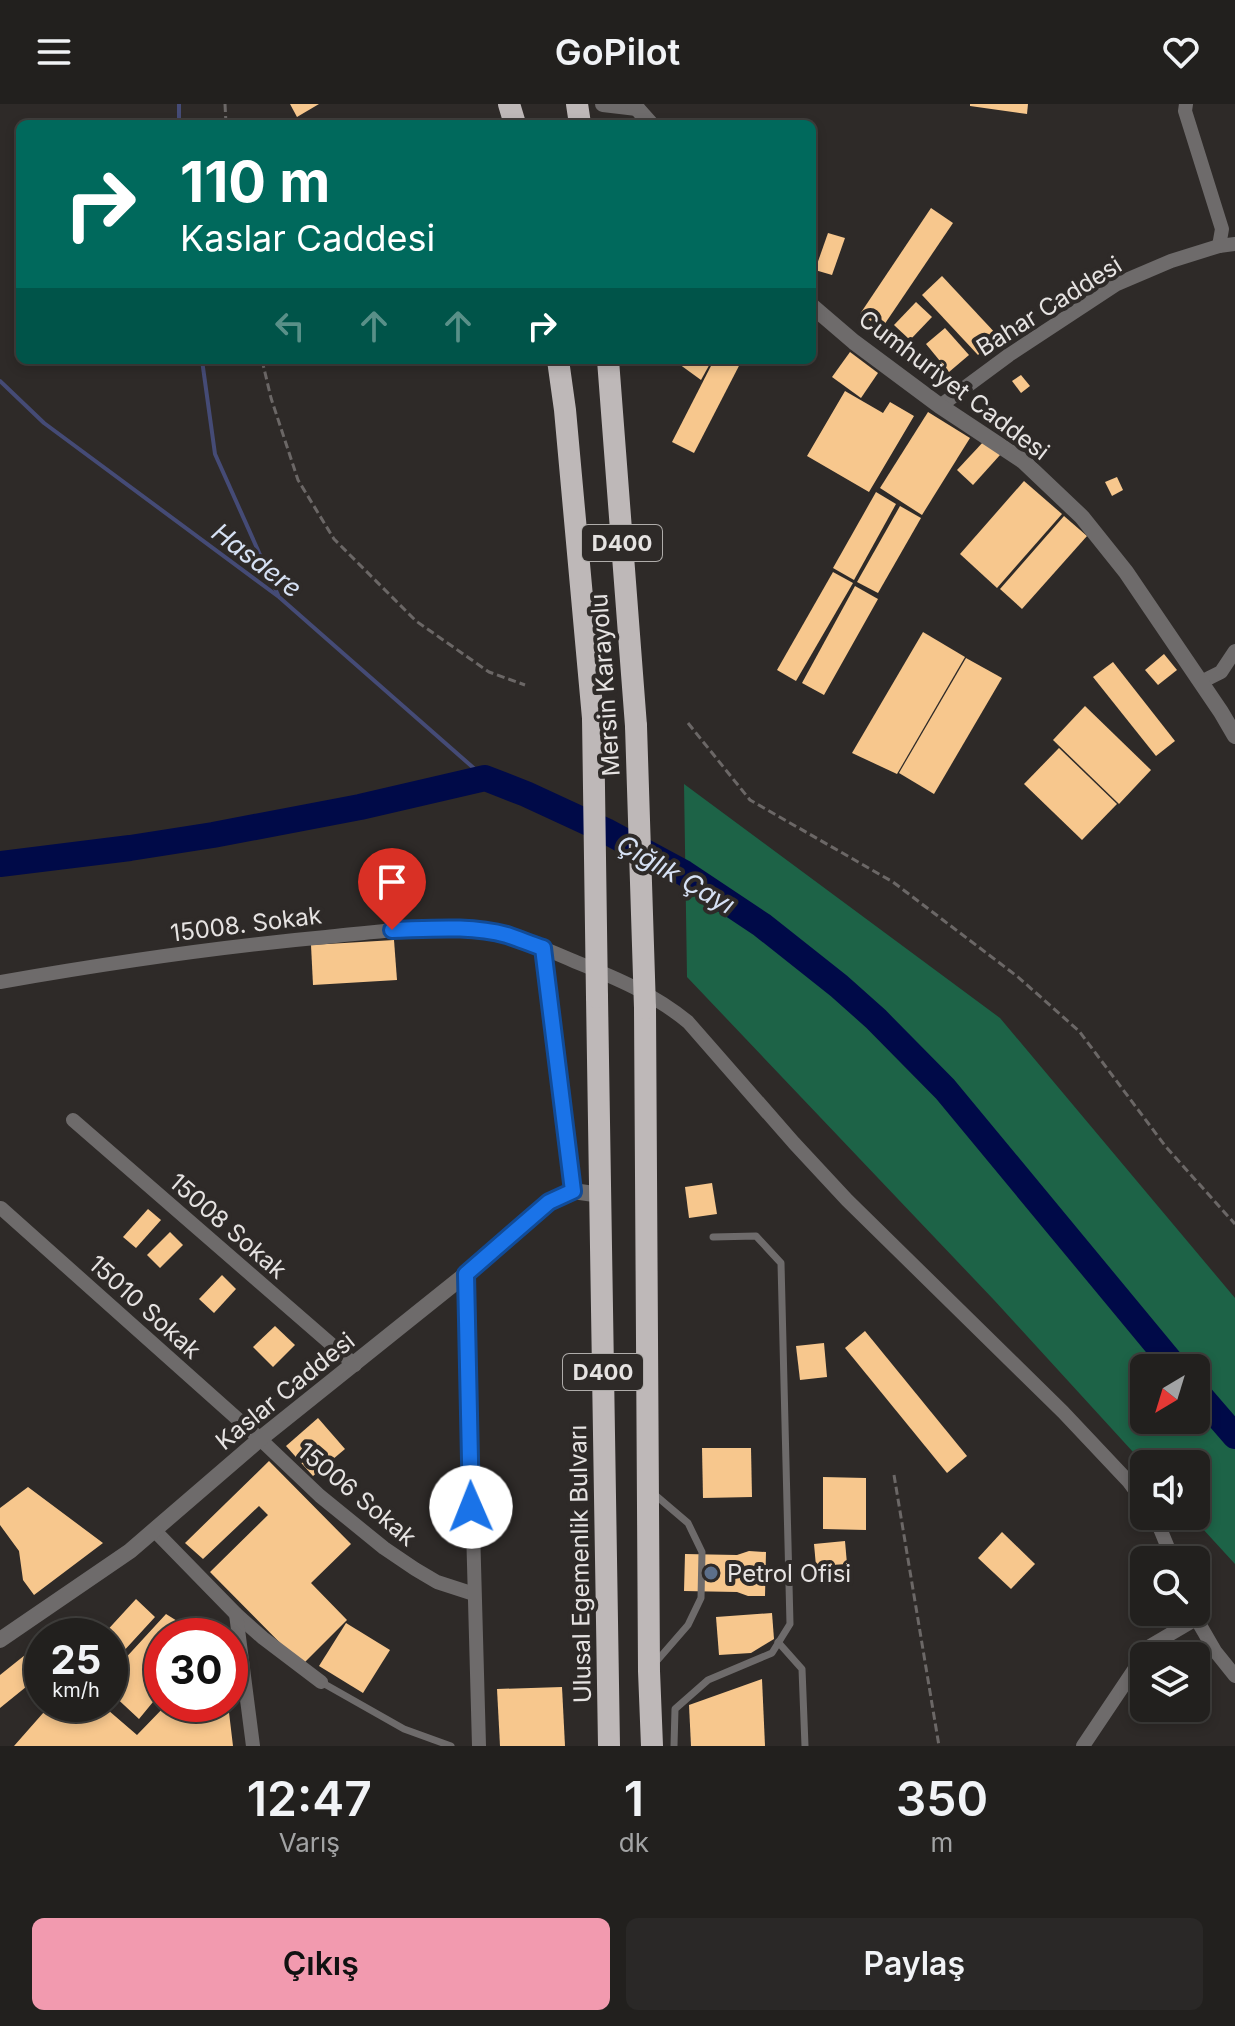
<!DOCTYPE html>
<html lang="tr">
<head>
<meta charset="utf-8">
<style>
	body { margin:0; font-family:Inter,sans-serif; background:#2a2827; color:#f1f3f6; height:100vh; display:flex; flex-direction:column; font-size:30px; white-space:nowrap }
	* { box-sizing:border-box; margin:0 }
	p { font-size:26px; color:#a2a3a4 }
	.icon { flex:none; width:44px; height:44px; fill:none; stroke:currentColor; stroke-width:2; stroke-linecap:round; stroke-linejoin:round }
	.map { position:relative; height:1642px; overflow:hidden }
	.sheet { display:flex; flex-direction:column; background:#22201e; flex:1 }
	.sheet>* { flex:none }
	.top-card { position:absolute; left:16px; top:16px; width:800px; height:244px; border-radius:12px; box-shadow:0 4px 12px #0003,0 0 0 2px #3f3e3c; background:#00695c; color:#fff; overflow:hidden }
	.needle { width:52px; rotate:218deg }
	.buttons { position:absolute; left:1130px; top:1250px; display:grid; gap:16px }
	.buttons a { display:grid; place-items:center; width:80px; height:80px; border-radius:12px; background:#22201e; box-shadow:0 4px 12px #0003,0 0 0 2px #3f3e3c; font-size:40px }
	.speed { position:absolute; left:24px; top:1514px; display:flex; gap:16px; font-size:40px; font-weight:700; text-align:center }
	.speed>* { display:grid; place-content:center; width:104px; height:104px; border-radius:50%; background:#22201e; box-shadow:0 4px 12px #0003,0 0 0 2px #3f3e3c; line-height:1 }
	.speed small { font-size:20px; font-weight:400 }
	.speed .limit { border:12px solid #d22; background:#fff; color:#111 }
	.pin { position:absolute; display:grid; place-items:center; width:68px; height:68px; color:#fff; margin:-82px -34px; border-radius:50% 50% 50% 0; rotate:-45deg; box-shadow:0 0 8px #0007 }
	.pin .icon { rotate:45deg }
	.me { position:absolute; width:88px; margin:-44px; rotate:359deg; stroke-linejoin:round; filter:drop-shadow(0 0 6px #0008) }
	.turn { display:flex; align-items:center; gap:28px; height:168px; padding:0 32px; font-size:36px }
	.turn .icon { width:104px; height:104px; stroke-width:2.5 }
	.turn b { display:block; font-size:56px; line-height:68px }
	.lanes { display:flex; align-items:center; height:76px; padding:0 32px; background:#0003; justify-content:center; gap:40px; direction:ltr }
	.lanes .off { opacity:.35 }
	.eta { display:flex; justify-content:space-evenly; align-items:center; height:136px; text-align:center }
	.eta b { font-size:48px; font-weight:600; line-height:56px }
	.cta { display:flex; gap:16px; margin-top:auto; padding:16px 32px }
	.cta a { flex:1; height:92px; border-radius:12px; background:#f29aaf; color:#111; font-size:32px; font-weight:600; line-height:92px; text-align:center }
	.cta a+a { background:#2a2827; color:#f1f3f6 }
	header { display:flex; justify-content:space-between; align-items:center; height:104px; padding:0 32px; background:#22201e; font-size:36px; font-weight:600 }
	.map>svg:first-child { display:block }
	.green { fill:#1d6347; fill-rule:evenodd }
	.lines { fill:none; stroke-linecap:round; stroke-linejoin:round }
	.stream { stroke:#454b76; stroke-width:4 }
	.river { stroke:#000a48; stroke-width:26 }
	.building { fill:#f7c78d }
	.path { stroke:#6b6766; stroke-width:3; stroke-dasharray:8 4; stroke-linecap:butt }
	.service { stroke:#6e6b6b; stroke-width:7 }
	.minor { stroke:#6e6b6b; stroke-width:14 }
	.tertiary { stroke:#6e6b6b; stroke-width:16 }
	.trunk { stroke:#beb8b8; stroke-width:22 }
	.trunk-bridge { stroke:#beb8b8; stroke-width:22 }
	.route-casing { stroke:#114b97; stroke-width:20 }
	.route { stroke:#1a73e8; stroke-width:14 }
	.service-dot { fill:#5c6f8a; stroke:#2e2a28; stroke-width:3 }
	.labels { text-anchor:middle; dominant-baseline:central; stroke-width:8; stroke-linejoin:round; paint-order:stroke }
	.shield { fill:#2e2a28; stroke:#afacaa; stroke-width:2 }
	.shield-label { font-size:22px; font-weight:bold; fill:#e6e3e2 }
	.street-label { font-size:24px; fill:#e6e3e2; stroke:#2e2a28 }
	.poi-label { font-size:24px; fill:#e6e3e2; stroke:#2e2a28; text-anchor:start }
	.water-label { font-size:26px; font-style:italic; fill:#d6e1f4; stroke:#2e2a28 }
</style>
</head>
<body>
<header><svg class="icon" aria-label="menu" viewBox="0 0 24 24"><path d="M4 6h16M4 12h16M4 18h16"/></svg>GoPilot<svg class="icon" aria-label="heart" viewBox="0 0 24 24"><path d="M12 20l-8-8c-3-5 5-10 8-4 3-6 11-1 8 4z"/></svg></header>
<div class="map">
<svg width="1235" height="1642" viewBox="0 0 1235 1642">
	<rect width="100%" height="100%" fill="#2e2a28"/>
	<path class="green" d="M684,680l316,234 235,280v266l-44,-48h5v-52h-52l-150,-164 -307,-323zM1144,1264h52v52h-52z"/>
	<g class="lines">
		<g class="stream">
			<path d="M179,20v-20"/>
			<path d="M202,256l13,94 63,141"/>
			<path d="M0,277l44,42 235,174 206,181"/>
		</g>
		<g class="river">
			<path d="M0,760l130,-16 83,-13 147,-28 125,-29 41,16 80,37 78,42 78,52 77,61 37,33 69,70 231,279"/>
			<path d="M1196,1287l39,45"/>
		</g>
	</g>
	<g class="building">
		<path d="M290,0h29l-22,13z"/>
		<path d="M970,0h58l-1,10 -57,-8z"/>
		<path d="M931,104l22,15 -71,105 -22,-14z"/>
		<path d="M828,129l17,5 -13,37 -17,-5z"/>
		<path d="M942,172l56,60 -20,19 -56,-60z"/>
		<path d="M916,198l16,15 -22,23 -16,-15z"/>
		<path d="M945,224l24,27 -20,17 -23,-28z"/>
		<path d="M850,248l28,21 -17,25 -29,-21z"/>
		<path d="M681,256h31l-11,20 -22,-16z"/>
		<path d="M714,256h28l-48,93 -22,-11z"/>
		<path d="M1021,271l9,11 -9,7 -9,-12z"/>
		<path d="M845,287l38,22 7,-11 24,14 -45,76 -62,-36z"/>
		<path d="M928,308l42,26 -48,77 -42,-27z"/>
		<path d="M985,336l15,15 -27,30 -16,-15z"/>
		<path d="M1117,373l6,13 -11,6 -7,-14z"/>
		<path d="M1024,377l38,33 -65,74 -37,-34z"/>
		<path d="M876,388l20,12 -42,76 -21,-12z"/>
		<path d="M900,402l21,12 -43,75 -21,-11z"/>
		<path d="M1064,412l23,20 -65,73 -22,-20z"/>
		<path d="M833,468l20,11 -57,98 -19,-11z"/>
		<path d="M855,482l23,13 -54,96 -22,-12z"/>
		<path d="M923,528l42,25 -68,117 -45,-21z"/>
		<path d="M1164,550l13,16 -19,15 -13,-15z"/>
		<path d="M966,554l36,20 -68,116 -35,-21z"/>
		<path d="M1113,558l62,79 -19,15 -63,-79z"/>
		<path d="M1085,602l66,64 -32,34 -66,-64z"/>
		<path d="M1059,644l58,56 -35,36 -58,-56z"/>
		<path d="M394,836l3,40 -84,5 -2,-40z"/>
		<path d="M712,1079l5,31 -28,4 -4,-31z"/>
		<path d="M148,1105l13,11 -25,28 -13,-11z"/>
		<path d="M170,1128l13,13 -23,23 -13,-13z"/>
		<path d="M222,1171l14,14 -22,24 -15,-14z"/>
		<path d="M275,1222l20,19 -22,22 -20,-20z"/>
		<path d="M865,1227l102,125 -20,17 -102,-125z"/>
		<path d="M824,1239l3,34 -27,3 -4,-34z"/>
		<path d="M318,1314l27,31 -32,27 -27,-30z"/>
		<path d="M702,1344h49l1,49 -49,1z"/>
		<path d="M269,1357l82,83 -40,39 36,37 -45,45 -92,-93 58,-57 -9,-9 -56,53 -18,-16z"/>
		<path d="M823,1373l43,1v52l-43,-1z"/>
		<path d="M28,1383l75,56 -69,52 -11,-15 -4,-29 -19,-26v-17z"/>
		<path d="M1002,1428l33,32 -24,25 -33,-31z"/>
		<path d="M845,1437l2,23 -31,2 -2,-22z"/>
		<path d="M749,1447l17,1 -1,44h-17l-11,-4 -53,-1 1,-37 52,1z"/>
		<path d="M136,1495l19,18 -45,49v-30h-8z"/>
		<path d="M772,1509l2,26 -23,14 -32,2 -3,-38z"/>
		<path d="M166,1510l35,22h-39v55l-23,28 -29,-27v-17z"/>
		<path d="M346,1519l44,27 -27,43 -44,-27z"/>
		<path d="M35,1543l7,8v19l-42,34v-33z"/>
		<path d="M762,1575l3,67h-74l-2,-41z"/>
		<path d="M562,1583l3,59h-65l-3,-57z"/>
		<path d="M51,1600h50l36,31 30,-31h61l5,42h-219z"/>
	</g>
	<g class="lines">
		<g class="path">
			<path d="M225,0l1,20"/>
			<path d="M262,256l9,38 27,82 36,59 82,82 73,51 36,13"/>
			<path d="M688,619l62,77 143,82 125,95 61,54 87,116 69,77"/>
			<path d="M894,1371l45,271"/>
		</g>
		<g class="service">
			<path d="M654,1390l34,29 14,29 -1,46 -13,27 -33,38"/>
			<path d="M778,1538l24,27 3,77"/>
			<path d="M321,1578l83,47 47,17"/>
			<path d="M674,1642l1,-37 33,-29 64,-27 18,-29 -9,-361 -25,-27 -43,1"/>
		</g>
		<g class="minor">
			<path d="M1186,0l-1,7 37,118 -3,17"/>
			<path d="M940,302l69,-51 108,-71 54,-23 48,-15 16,-2"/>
			<path d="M1201,578l20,-10 14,-21"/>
			<path d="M543,844l30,243"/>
			<path d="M0,878c108,-19 216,-35 326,-45 49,-5 109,-14 158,-6 32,5 62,18 92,31 40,16 78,32 112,60l106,121 53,57 216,212 66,70 15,20"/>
			<path d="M73,1016l282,245"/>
			<path d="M1,1104l259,231 60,57 64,52 31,21 22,13 37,12"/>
			<path d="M466,1170l13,472"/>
			<path d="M1153,1412l6,10 14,34"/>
			<path d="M155,1427l81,83 27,24 58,44"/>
			<path d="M1193,1509l22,38 20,25"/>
			<path d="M236,1510l17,132"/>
			<path d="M1083,1642l67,-100 46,-27"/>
		</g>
		<g class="tertiary">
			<path d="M603,0l34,4"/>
			<path d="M633,0l18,20"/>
			<path d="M812,202l42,36 86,64 83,55 59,56 44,55 95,140 14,24"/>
			<path d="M0,1536l130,-89 130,-112 206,-165 83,-72 24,-11 28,4"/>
		</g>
		<g class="trunk">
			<path d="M509,0l6,20"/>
			<path d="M577,0l3,20"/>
			<path d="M558,256l7,50 28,308"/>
			<path d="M608,256l28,366"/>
			<path d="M597,893l12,749"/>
			<path d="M645,904l4,663 3,75"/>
		</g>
		<g class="trunk-bridge">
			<path d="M593,614l4,279"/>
			<path d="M636,622l9,282"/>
		</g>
	</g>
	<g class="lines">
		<defs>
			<path id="route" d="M392,826c38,-1 78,-5 115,5 12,4 24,9 36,13l30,243 -24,11 -83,72 5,233"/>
		</defs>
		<use href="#route" class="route-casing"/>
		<use href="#route" class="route"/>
	</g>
	<circle class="service-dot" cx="711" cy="1469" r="8"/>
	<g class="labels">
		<g class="shield">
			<rect x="582" y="421" width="80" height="36" rx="6"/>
			<rect x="563" y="1250" width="80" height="36" rx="6"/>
		</g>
		<g class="shield-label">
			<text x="622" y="439">D400</text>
			<text x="603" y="1268">D400</text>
		</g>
		<g class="street-label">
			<text transform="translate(1049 202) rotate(-32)">Bahar Caddesi</text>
			<text transform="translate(954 281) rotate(37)">Cumhuriyet Caddesi</text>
			<text transform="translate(605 581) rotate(-94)">Mersin Karayolu</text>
			<text transform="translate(246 820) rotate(-7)">15008. Sokak</text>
			<text transform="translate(228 1122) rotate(41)">15008 Sokak</text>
			<text transform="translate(145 1203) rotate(42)">15010 Sokak</text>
			<text transform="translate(285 1287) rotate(-39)">Kaslar Caddesi</text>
			<text transform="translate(357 1390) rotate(40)">15006 Sokak</text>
			<text transform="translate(580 1460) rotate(-91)">Ulusal Egemenlik Bulvarı</text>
		</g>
		<g class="poi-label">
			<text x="727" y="1469">Petrol Ofisi</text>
		</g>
		<g class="water-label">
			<text transform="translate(257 456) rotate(37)">Hasdere</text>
			<text transform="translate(676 770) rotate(30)">Çığlık Çayı</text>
		</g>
	</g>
</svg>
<div class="buttons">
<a><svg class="needle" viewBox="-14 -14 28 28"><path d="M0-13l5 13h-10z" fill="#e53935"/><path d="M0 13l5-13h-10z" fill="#a2a3a4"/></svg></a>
<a><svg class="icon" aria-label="sound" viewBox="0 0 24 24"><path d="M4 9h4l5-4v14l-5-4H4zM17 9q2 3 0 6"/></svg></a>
<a><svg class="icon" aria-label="search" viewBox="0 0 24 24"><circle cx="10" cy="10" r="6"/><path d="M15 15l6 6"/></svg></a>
<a><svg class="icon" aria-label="layers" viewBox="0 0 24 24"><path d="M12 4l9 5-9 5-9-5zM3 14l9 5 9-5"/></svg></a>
</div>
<div class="speed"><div>25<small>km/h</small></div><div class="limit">30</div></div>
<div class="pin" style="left:392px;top:826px;background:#d93025"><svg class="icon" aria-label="arrive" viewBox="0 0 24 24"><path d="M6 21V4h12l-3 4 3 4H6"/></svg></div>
<svg class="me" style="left:471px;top:1403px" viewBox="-20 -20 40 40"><circle r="19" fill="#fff"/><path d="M0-13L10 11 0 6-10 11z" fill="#1a73e8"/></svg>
<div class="top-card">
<div class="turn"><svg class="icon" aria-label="right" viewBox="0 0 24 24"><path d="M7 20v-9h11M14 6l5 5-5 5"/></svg><div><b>110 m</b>Kaslar Caddesi</div></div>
<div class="lanes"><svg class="icon off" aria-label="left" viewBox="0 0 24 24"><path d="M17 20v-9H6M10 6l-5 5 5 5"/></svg><svg class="icon off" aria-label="ahead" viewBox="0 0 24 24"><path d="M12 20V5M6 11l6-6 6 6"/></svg><svg class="icon off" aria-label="ahead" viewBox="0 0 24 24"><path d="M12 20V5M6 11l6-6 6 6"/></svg><svg class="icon" aria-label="right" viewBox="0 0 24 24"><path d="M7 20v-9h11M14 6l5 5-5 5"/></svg></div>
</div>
</div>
<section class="sheet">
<div class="eta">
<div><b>12:47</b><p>Varış</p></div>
<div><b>1</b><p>dk</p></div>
<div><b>350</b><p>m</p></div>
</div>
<div class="cta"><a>Çıkış</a><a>Paylaş</a></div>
</section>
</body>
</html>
